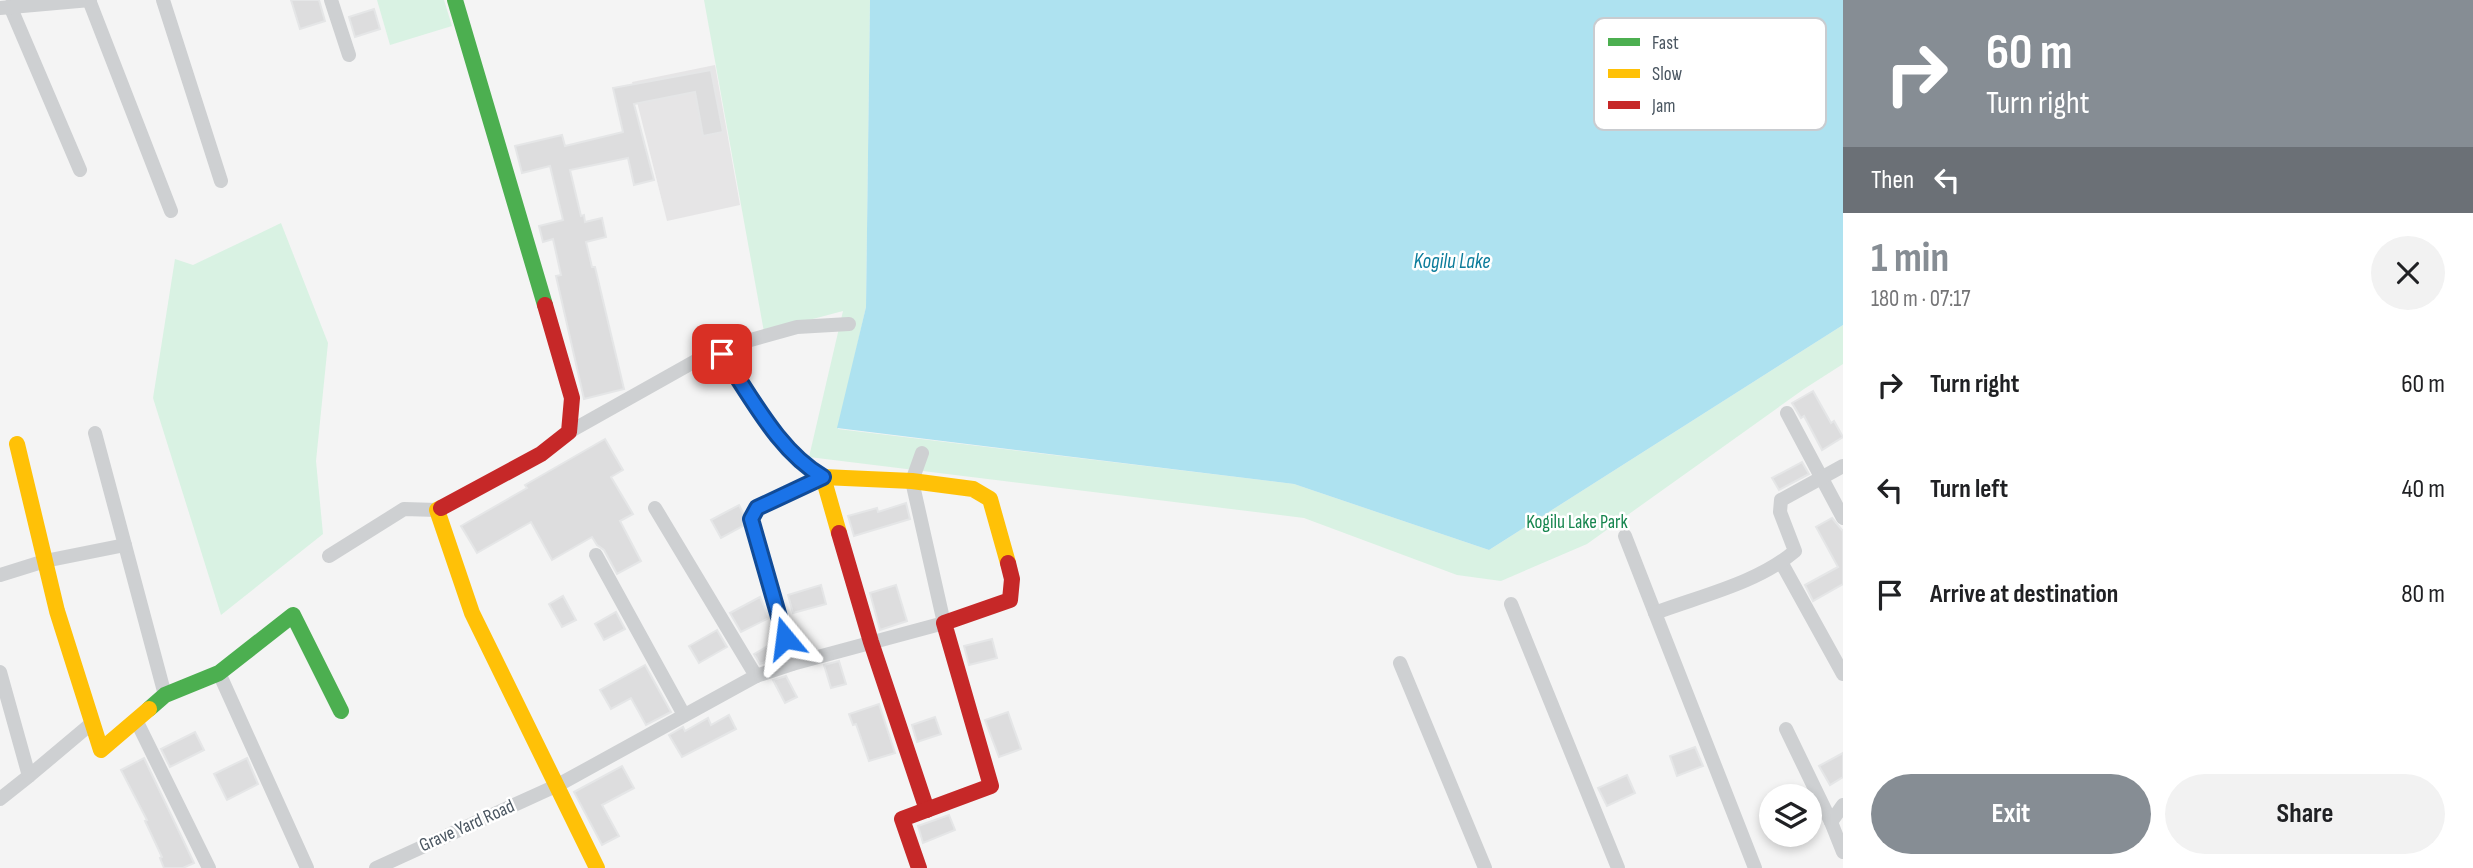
<!DOCTYPE html>
<html lang="en">
<head>
<meta charset="utf-8">
<style>
	body { margin:0; font-family:"Sofia Sans Condensed",sans-serif; background:#f2f2f2; color:#202124; height:100vh; display:flex; flex-direction:column; font-size:26px; white-space:nowrap }
	* { box-sizing:border-box; margin:0 }
	p { font-size:23px; color:#757577 }
	.icon { flex:none; width:38px; height:38px; fill:none; stroke:currentColor; stroke-width:2; stroke-linecap:round; stroke-linejoin:round }
	.map { position:relative; flex:1; overflow:hidden }
	.details { display:flex; flex-direction:column; background:#fff; width:630px }
	.details>* { flex:none }
	.banner { background:#868d94; color:#fff; overflow:hidden }
	.controls { position:absolute; left:1759px; top:784px; display:grid; gap:14px }
	.controls a { display:grid; place-items:center; width:63px; height:63px; border-radius:50%; background:#fff; box-shadow:0 4px 10px #0003; font-size:35px }
	.pin { position:absolute; display:grid; place-items:center; width:60px; height:60px; color:#fff; margin:-30px; border-radius:14px; box-shadow:0 4px 10px #0006 }
	.me { position:absolute; width:77px; margin:-38px; rotate:344deg; stroke-linejoin:round; filter:drop-shadow(0 0 5px #0008) }
	.turn { display:flex; align-items:center; gap:24px; height:147px; padding:0 28px; font-size:32px }
	.turn .icon { width:91px; height:91px; stroke-width:2.5 }
	.turn b { display:block; font-size:49px; line-height:60px }
	.then { display:flex; align-items:center; height:66px; padding:0 28px; background:#0003; gap:14px; font-size:26px }
	.round { display:grid; place-items:center; flex:none; width:74px; height:74px; border-radius:37px; background:#f2f2f2 }
	.head { display:flex; align-items:center; justify-content:space-between; height:119px; padding:0 28px }
	h1 { font-size:42px; font-weight:700; line-height:52px; color:#868d94 }
	.action { display:flex; gap:14px; margin-top:auto; padding:14px 28px }
	.action a { flex:1; height:80px; border-radius:42px; background:#868d94; color:#fff; font-size:28px; font-weight:700; line-height:80px; text-align:center }
	.action a+a { background:#f2f2f2; color:#202124 }
	ul { padding:0; list-style:none }
	li { display:flex; align-items:center; gap:21px; height:105px; padding:0 28px }
	li div { flex:1 }
	li b { display:block; font-size:26px }
	li em { font-style:normal }
	main { display:flex; flex:1; min-height:0 }
	.map>svg:first-child { display:block }
	.education { fill:#e6e5e6 }
	.green { fill:#d9f2e3 }
	.water { fill:#aee2f0 }
	.building { fill:#ddddde; stroke:#e5e6e7; stroke-width:2 }
	.lines { fill:none; stroke-linecap:round; stroke-linejoin:round }
	.street { stroke:#ced0d2; stroke-width:14 }
	.fast { stroke:#4caf50; stroke-width:16 }
	.slow { stroke:#ffc107; stroke-width:16 }
	.jam { stroke:#c62828; stroke-width:16 }
	.route-casing { stroke:#114b97; stroke-width:18 }
	.route { stroke:#1a73e8; stroke-width:12 }
	.labels { text-anchor:middle; dominant-baseline:central; stroke-width:5; stroke-linejoin:round; paint-order:stroke }
	.park-label { font-size:19px; fill:#17864f; stroke:#fff }
	.street-label { font-size:19px; fill:#4a5661; stroke:#fff }
	.water-label { font-size:21px; font-style:italic; fill:#0c7c9b; stroke:#fff }
	.key { fill:#fff; stroke:#c9ccd0; stroke-width:2 }
	.key-label { font-size:19px; fill:#4a5661 }
</style>
</head>
<body>
<main>
<div class="map">
<svg width="1843" height="868" viewBox="0 0 1843 868">
	<rect width="100%" height="100%" fill="#f4f4f4"/>
	<path class="education" d="M715,65l25,140 -73,16 -35,-139z"/>
	<g class="green">
		<path d="M377,0h67l8,26 -62,19z"/>
		<path d="M704,0h166l-4,307 -28,122 456,55 195,66 354,-225v39l-39,25 -217,155 -86,37 -44,-6 -153,-57 -495,-61 34,-146 -79,21z"/>
		<path d="M281,223l47,120 -12,118 7,73 -102,81 -68,-217 22,-139 18,6z"/>
	</g>
	<path class="water" d="M870,0h973v325l-354,225 -195,-66 -457,-56 29,-121z"/>
	<g class="building">
		<path d="M291,0h28l6,21 -25,8z"/>
		<path d="M374,9l6,20 -25,8 -6,-20z"/>
		<path d="M711,70l12,62 -20,4 -8,-44 -61,12 20,76 -20,5 -6,-27 -58,12 11,46 3,-1 1,7 17,-4 4,19 -20,5 6,25h3l29,122 -40,10 -28,-123 5,-1 -8,-36 -10,3 -4,-16 24,-6 -13,-54 -28,7 -7,-27 47,-11 3,11 58,-14 -10,-44z"/>
		<path d="M1813,391l18,32 3,-2 9,16 -21,13 -18,-34 -3,2 -9,-15z"/>
		<path d="M605,439l18,31 -12,7 22,37 -13,7 21,40 -24,13 -13,-24 -7,-5 -5,-8 -40,23 -21,-38 -54,31 -16,-27 66,-38 -2,-3z"/>
		<path d="M1802,462l7,12 -30,16 -7,-12z"/>
		<path d="M906,503l4,16 -56,17 -6,-20 29,-8 1,4z"/>
		<path d="M739,505l4,8v13l-22,12 -10,-18z"/>
		<path d="M1832,518l11,13v53l-30,17 -8,-16 33,-18 -22,-40z"/>
		<path d="M821,585l5,19 -33,9 -5,-18z"/>
		<path d="M896,585l11,36 -27,9 -10,-37z"/>
		<path d="M563,596l13,24 -14,7 -13,-23z"/>
		<path d="M760,597l9,21 -28,14 -11,-19z"/>
		<path d="M616,612l9,17 -21,11 -9,-16z"/>
		<path d="M717,630l10,17 -28,16 -10,-17z"/>
		<path d="M992,639l5,19 -28,7 -5,-19z"/>
		<path d="M775,642l5,14 -20,8 -6,-10z"/>
		<path d="M839,661l7,23 -15,4 -7,-23z"/>
		<path d="M645,665l26,47 -25,13 -15,-27 -20,11 -11,-19z"/>
		<path d="M786,676l11,21 -12,6 -12,-23z"/>
		<path d="M879,704l16,49 -26,8 -13,-37 -3,1 -4,-11z"/>
		<path d="M1008,712l13,37 -22,8 -14,-37z"/>
		<path d="M729,715l7,14 -54,28 -13,-22 14,-8 2,4 23,-13 3,7z"/>
		<path d="M935,717l6,17 -24,8 -5,-17z"/>
		<path d="M195,732l9,18 -34,17 -9,-18z"/>
		<path d="M1695,747l8,19 -26,10 -7,-20z"/>
		<path d="M1843,753v24l-13,8 -11,-19z"/>
		<path d="M144,758l50,105 -11,5h-19l-4,-10 2,-1 -17,-36 2,-1 -26,-50z"/>
		<path d="M247,758l11,26 -31,16 -13,-26z"/>
		<path d="M622,766l12,22 -32,17 17,31 -17,9 -28,-53z"/>
		<path d="M1627,775l8,18 -28,13 -9,-18z"/>
		<path d="M949,815l6,15 -32,13 -5,-17z"/>
	</g>
	<g class="lines">
		<g class="street">
			<path d="M89,0l82,211"/>
			<path d="M163,0l58,181"/>
			<path d="M331,0l18,55"/>
			<path d="M10,6l70,164"/>
			<path d="M0,8l90,-8"/>
			<path d="M722,354c29,42 56,97 101,123"/>
			<path d="M1787,413l56,105"/>
			<path d="M569,432l146,-82 82,-23 52,-3"/>
			<path d="M95,433l70,262"/>
			<path d="M1625,536l30,77"/>
			<path d="M596,555l88,160"/>
			<path d="M329,556l75,-47 33,1"/>
			<path d="M1781,562l62,112"/>
			<path d="M0,575l45,-14 80,-16"/>
			<path d="M1511,604l107,264"/>
			<path d="M1400,663l85,205"/>
			<path d="M792,664l-41,-145 6,-11 66,-31"/>
			<path d="M0,672l29,104 -29,23"/>
			<path d="M219,673l88,195"/>
			<path d="M756,676l36,-12 152,-41 -32,-142 10,-28"/>
			<path d="M136,720l73,148"/>
			<path d="M1786,729l45,93"/>
			<path d="M29,776l63,-53"/>
			<path d="M1843,805l-12,17 12,30"/>
			<path d="M376,868l182,-83 198,-109 -101,-168"/>
			<path d="M1755,868l-100,-255c45,-17 103,-30 140,-62l-15,-39 1,-12 62,-34"/>
		</g>
		<g class="fast">
			<path d="M455,0l90,305"/>
			<path d="M149,709l16,-14 54,-22 74,-58 48,96"/>
		</g>
		<g class="slow">
			<path d="M17,444l40,167 44,139 48,-41"/>
			<path d="M441,508l-4,2 35,103 125,255"/>
			<path d="M839,533l-16,-56 89,4 61,8 17,10 18,64"/>
		</g>
		<g class="jam">
			<path d="M441,508l100,-54 28,-22 3,-34 -27,-93"/>
			<path d="M839,533l32,109 56,168"/>
			<path d="M919,868l-17,-49 89,-33 -47,-163 66,-23 2,-21 -4,-16"/>
		</g>
	</g>
	<g class="lines">
		<defs>
			<path id="route" d="M722,354c29,42 56,97 101,123l-66,31 -6,11 34,119"/>
		</defs>
		<use href="#route" class="route-casing"/>
		<use href="#route" class="route"/>
	</g>
	<g class="labels">
		<g class="park-label">
			<text x="1577" y="522">Kogilu Lake Park</text>
		</g>
		<g class="street-label">
			<text transform="translate(467 826) rotate(-24)">Grave Yard Road</text>
		</g>
		<g class="water-label">
			<text x="1452" y="261">Kogilu Lake</text>
		</g>
	</g>
	<rect x="1594" y="18" width="232" height="112" rx="10" class="key"/>
	<rect x="1608" y="38" width="32" height="8" fill="#4caf50"/>
	<rect x="1608" y="69" width="32" height="9" fill="#ffc107"/>
	<rect x="1608" y="101" width="32" height="8" fill="#c62828"/>
	<g class="key-label">
		<text x="1652" y="49">Fast</text>
		<text x="1652" y="80">Slow</text>
		<text x="1652" y="112">Jam</text>
	</g>
</svg>
<div class="controls">
<a><svg class="icon" aria-label="layers" viewBox="0 0 24 24"><path d="M12 4l9 5-9 5-9-5zM3 14l9 5 9-5"/></svg></a>
</div>
<div class="pin" style="left:722px;top:354px;background:#d93025"><svg class="icon" aria-label="arrive" viewBox="0 0 24 24"><path d="M6 21V4h12l-3 4 3 4H6"/></svg></div>
<svg class="me" style="left:785px;top:638px" viewBox="-20 -20 40 40"><path d="M0-17L14 15 0 8-14 15z" fill="#1a73e8" stroke="#fff" stroke-width="4"/></svg>
</div>
<section class="details">
<div class="banner">
<div class="turn"><svg class="icon" aria-label="right" viewBox="0 0 24 24"><path d="M7 20v-9h11M14 6l5 5-5 5"/></svg><div><b>60 m</b>Turn right</div></div>
<div class="then">Then<svg class="icon" aria-label="left" viewBox="0 0 24 24"><path d="M17 20v-9H6M10 6l-5 5 5 5"/></svg></div>
</div>
<div class="head"><div><h1>1 min</h1><p>180 m · 07:17</p></div><a class="round"><svg class="icon" aria-label="close" viewBox="0 0 24 24"><path d="M6 6l12 12M18 6L6 18"/></svg></a></div>
<ul>
<li><svg class="icon" aria-label="right" viewBox="0 0 24 24"><path d="M7 20v-9h11M14 6l5 5-5 5"/></svg><div><b>Turn right</b></div><em>60 m</em></li>
<li><svg class="icon" aria-label="left" viewBox="0 0 24 24"><path d="M17 20v-9H6M10 6l-5 5 5 5"/></svg><div><b>Turn left</b></div><em>40 m</em></li>
<li><svg class="icon" aria-label="arrive" viewBox="0 0 24 24"><path d="M6 21V4h12l-3 4 3 4H6"/></svg><div><b>Arrive at destination</b></div><em>80 m</em></li>
</ul>
<div class="action"><a>Exit</a><a>Share</a></div>
</section>
</main>
</body>
</html>
